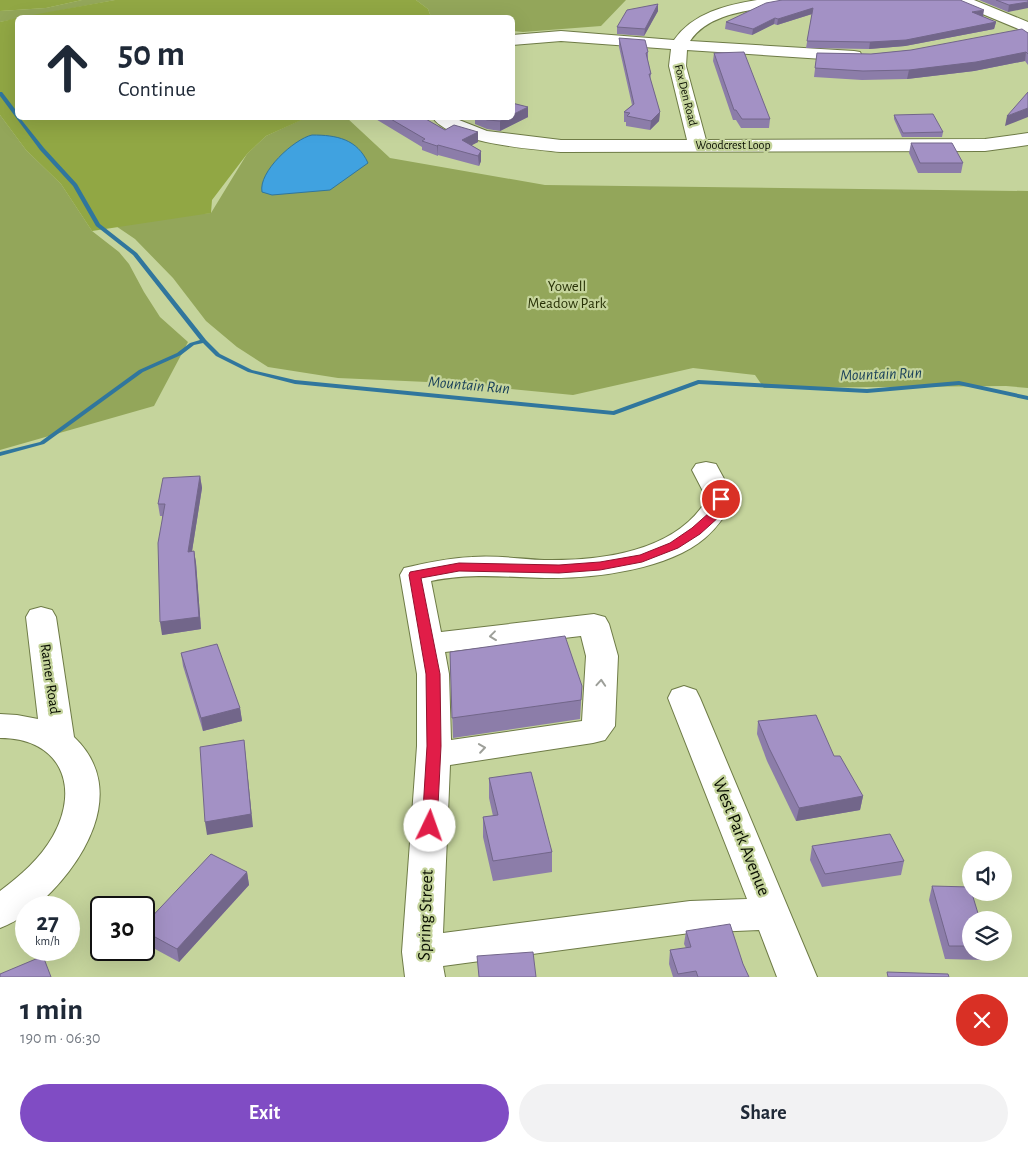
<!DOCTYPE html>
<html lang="en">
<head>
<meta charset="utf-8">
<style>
	body { margin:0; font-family:"Alegreya Sans",sans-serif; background:#f2f2f3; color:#1f2937; height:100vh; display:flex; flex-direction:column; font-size:19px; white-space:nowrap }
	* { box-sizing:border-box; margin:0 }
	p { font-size:16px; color:#747a83 }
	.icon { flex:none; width:28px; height:28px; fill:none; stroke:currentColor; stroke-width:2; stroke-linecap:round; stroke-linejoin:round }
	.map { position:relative; height:977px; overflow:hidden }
	.drawer { display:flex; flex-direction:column; background:#fff; flex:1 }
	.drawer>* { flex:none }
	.top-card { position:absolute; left:15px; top:15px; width:500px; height:105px; border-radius:8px; box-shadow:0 5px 20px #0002; background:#fff; color:#1f2937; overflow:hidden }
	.controls { position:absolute; left:962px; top:851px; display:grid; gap:10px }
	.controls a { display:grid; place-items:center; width:50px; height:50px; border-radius:50%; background:#fff; box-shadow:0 5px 20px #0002; font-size:25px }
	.speed { position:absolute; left:15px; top:896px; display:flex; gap:10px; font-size:25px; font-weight:700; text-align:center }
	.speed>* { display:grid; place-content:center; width:65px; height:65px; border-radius:50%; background:#fff; box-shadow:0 5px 20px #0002; line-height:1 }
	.speed small { font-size:12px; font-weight:400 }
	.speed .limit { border:2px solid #111; border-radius:8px; background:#fff; color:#111 }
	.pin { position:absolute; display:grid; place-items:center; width:42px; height:42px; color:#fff; margin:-21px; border:2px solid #fff; border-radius:50%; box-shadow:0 1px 5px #0007 }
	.me { position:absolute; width:55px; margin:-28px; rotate:3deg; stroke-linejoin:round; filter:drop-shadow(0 0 4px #0008) }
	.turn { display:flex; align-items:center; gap:18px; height:105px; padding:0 20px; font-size:22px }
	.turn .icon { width:65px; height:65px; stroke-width:2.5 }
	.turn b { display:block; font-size:35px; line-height:42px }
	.round { display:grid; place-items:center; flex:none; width:52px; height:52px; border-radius:26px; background:#f2f2f3 }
	.head { display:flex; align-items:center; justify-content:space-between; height:85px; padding:0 20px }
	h1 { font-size:30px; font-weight:600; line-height:38px }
	.cta { display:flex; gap:10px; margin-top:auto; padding:10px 20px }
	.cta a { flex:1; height:58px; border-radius:30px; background:#804cc4; color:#fff; font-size:20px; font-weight:600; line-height:58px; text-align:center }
	.cta a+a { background:#f2f2f3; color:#1f2937 }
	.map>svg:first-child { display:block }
	.green { fill:#93a65a }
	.forest { fill:#91a744 }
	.water { fill:#40a2e0; stroke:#30769d }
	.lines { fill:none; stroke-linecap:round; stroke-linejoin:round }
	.stream { fill:#30769d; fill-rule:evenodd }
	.minor-casing { stroke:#6e7b46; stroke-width:2 }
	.minor { fill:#fff; fill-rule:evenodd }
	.wall { fill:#8c7da9 }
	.shaded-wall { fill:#72668a }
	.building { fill:#a391c5; stroke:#72668a }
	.oneway { stroke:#9d9f99 }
	.route { fill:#e11d48; stroke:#92132f }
	.labels { text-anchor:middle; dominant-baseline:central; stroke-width:4.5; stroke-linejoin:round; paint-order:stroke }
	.far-street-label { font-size:12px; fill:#090e00; stroke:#c5d49c }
	.park-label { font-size:15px; fill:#293207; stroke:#c5d49c }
	.street-label { font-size:15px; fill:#090e00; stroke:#c5d49c }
	.water-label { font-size:16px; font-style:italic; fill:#19405a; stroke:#c5d49c }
	.near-street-label { font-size:18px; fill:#090e00; stroke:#c5d49c }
</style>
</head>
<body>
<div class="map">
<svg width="1028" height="977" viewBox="0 0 1028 977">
	<rect width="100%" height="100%" fill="#c5d49c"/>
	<g class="green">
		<path d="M82,0h68l-11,2 -24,-2 -115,22v-11l46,-3z"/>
		<path d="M416,0h210l-25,26 -78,6 -10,-1 -1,-13 -81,-1 -3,-8z"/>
		<path d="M0,115l26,35 35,34 31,47 27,21 10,12 15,28 16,25 28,25 -34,64 -154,44z"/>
		<path d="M305,118h42l43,40 155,27 483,6v197l-22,-2 -242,2 -9,-13 -62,-7 -120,27 -123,-12 -112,-5 -70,-11 -31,-20 -31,-26 -33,-43 -38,-39 -28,-19 104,-7 36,-59 19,-18z"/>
	</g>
	<g class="forest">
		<path d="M0,0h82l-36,8 -46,3z"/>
		<path d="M115,0h301l12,9 3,8h-410z"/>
		<path d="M17,18l1,100h288l-40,18 -19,18 -35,46 -1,13 -119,18 -31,-47 -35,-34 -26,-35v-93z"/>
	</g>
	<path class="water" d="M312,135c25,0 45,4 56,28l-38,27 -58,5 -10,-3c-4,-20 32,-53 50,-57z"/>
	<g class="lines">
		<path class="stream" d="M0,92h2l16,21v5h2l24,30 33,36 23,40 37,29 69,87 14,14 32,16 43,10 318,31 85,-31 169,9 92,-8 69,15v4l-69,-15 -92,8 -168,-9 -85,31 -319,-31 -47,-12 -32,-16 -13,-13 -9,2 -13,10 -38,17 -99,72 -44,12v-4l40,-10 99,-72 38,-17 13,-10 10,-3 -67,-85 -37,-29 -23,-40 -33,-36 -40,-54z"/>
		<defs>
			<g id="minor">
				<path d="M757,0h35l-3,3c-32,8 -78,7 -99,38l164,10 6,1 2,4 -2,4 -6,1 -167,-11 -1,16 20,74 279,-1 43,-6v12l-43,6 -424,1c-29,-3 -111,-9 -128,-34h21l33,13 74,9h126l-18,-74 2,-17 -110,-8 -49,4v-10l49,-4 113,9c19,-27 52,-35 83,-40z"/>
				<path d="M953,0h21l54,22v11l-72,-30z"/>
				<path d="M706,462l10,2 19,35c-9,15 -17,28 -30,39 -37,32 -113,41 -160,40 -39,-1 -75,-5 -114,3l10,51 153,-18 11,3 4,7 9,32 -3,70 -10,14 -12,3 -143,22 -7,168 247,-32 57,-2 -79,-201 4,-8 12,-4 12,4 4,8 117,279h-40l-18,-47 -69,3 -247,33 2,11h-40l-3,-25 15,-206v-72l-17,-99 4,-7c22,-5 45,-10 68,-11 24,-2 48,2 72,3 57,1 132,-8 163,-61l-15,-29 4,-6zM581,636l5,20 -4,65 -131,19 -2,-66 -4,-22z"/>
				<path d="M41,607l11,3 4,7 18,120c57,54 8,131 -40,171h-8v5c-8,7 -16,11 -26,15v-37c20,-15 40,-32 53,-55 28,-50 7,-98 -53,-98v-24l17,1 21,4 -12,-102 4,-7z"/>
			</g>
		</defs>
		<use href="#minor" class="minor-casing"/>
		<use href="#minor" class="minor"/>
	</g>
	<g class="wall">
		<path d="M782,0l201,16h-1l14,6 -2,7 -89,17 -36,3 -63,-1 6,-34 -35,11 -3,-1 -22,11 -27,-6 1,-7z"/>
		<path d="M979,0h49l-20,12z"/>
		<path d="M658,4v7l-14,25 -27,-2v-7z"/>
		<path d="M1028,33v32l-3,-4 -51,10 -67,8 -45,1 -48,-3 3,-24 54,1 40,-4z"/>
		<path d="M619,38l29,14v9l3,13 -1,5 10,33 -1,9 -9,9 -24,-4v-4h-2v-10l8,-7 -13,-58z"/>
		<path d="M714,53l56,66 -1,9h-28l-5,-8h-3l-20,-59z"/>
		<path d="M528,107v10l-28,14 -13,-2 -12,-5v-6h37z"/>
		<path d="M894,115l49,17 -1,5h-40l-8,-18z"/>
		<path d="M374,118h45l26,12 33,2v10l-7,3 10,6v10l-2,5 -41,-11v1l-16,-6v-3z"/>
		<path d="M911,143l52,20 -2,10h-43l-9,-20z"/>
		<path d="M200,476l2,12 -10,63h2l2,12 5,66 -39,6v-119h-2l-2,-12z"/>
		<path d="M450,652l132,34 -2,33 -127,19z"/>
		<path d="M181,653l59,55 2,13 -39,10 -20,-65z"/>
		<path d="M758,721l105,75 -3,14 -64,11 -29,-60 -10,-27z"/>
		<path d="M489,778l63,74v20l-59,9 -10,-44v-20l10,-1 -4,-18z"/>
		<path d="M812,846l92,15 -3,14 -79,12 -12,-27z"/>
		<path d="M247,872l2,13 -70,77 -35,-19v-18z"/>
		<path d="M932,886l39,34v32h15l-3,8 -38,-1 -16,-59z"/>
		<path d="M686,931l57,33 6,13h-76l-4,-13 1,-14 16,-2 -2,-4z"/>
	</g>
	<g class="shaded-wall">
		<path d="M1028,2v6l-20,4 1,-7z"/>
		<path d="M658,4v7l-14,25 1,-7z"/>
		<path d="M813,8l-1,6 -35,11 1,-6z"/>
		<path d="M984,10l-1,6 -13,2 2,-6z"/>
		<path d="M775,18l-1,6 -22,11 1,-6z"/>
		<path d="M996,22l-2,7 -89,17 -36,3 1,-7z"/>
		<path d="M1026,52l-1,9 -51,10 -67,8 2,-9z"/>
		<path d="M528,107v10l-28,14v-10l7,-3h5v-3z"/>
		<path d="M1028,108v9l-23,9 2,-10z"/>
		<path d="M660,112l-1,9 -9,9 1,-9z"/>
		<path d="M478,132v10l-15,8 -1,-10z"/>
		<path d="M438,145v11l-1,-10z"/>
		<path d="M481,151v10l-2,5 -1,-10z"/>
		<path d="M200,476l2,12 -12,76 -2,-12z"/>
		<path d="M194,551l2,12 5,66 -39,6 -2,-13z"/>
		<path d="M240,708l2,13 -39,10 -2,-13z"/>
		<path d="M244,740l9,87 -46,8 -2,-13z"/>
		<path d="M863,796l-3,14 -64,11 3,-13z"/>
		<path d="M247,872l2,13 -70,77 -2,-13z"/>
	</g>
	<g class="building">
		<path d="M782,0h178l24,10 -12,2 24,10 -90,18 -36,2 -63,-1 6,-33 -35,11 -3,-1 -22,11 -27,-7 40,-19z"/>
		<path d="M996,0h32v2l-19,3z"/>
		<path d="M658,4l-13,25 -28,-2 10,-17z"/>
		<path d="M1022,29l6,4v21l-2,-2 -50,10 -67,8 -46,1 -48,-3 2,-15 54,1 40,-4z"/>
		<path d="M619,38l26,2 3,12 -2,1 5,21h-2l11,38 -9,9 -24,-5 3,-3 -6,-1 10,-8z"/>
		<path d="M744,52l26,67h-28l-6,-9h-2l-20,-57z"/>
		<path d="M1028,92v16l-21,8z"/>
		<path d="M512,103l16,4 -16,8z"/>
		<path d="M933,114l10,18 -40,1 -9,-18z"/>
		<path d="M389,118h35l21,12 9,-5 24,7 -16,8 19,11 -3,5 -40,-11 -1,1 -15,-5 3,-2z"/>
		<path d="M482,118h25l-7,3 -13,-1z"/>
		<path d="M911,143h41l11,20h-43z"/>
		<path d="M200,476l-12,76 6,-1 5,66 -39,5 -2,-79 7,-39h-7l5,-26z"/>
		<path d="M565,636l17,50 -1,14 -129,18 -2,-66z"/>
		<path d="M217,644l23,64 -39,10 -20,-65z"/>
		<path d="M816,715l18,41h6l23,40 -64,12 -30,-60 -11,-27z"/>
		<path d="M244,740l7,74 -46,8 -5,-75z"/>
		<path d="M531,772l21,80 -59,9 -10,-44 15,-2 -9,-37z"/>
		<path d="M890,834l14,27 -79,13 -13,-28z"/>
		<path d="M211,854l36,18 -70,77 -33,-18v-6z"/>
		<path d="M932,886l38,1 10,33h-9v26h-22z"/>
		<path d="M730,924l13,40 6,13h-51l-2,-6 -18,3 -8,-24 21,-3 -5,-16z"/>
		<path d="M533,952l3,25h-57l-2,-21z"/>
		<path d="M43,956l8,21h-51v-3z"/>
		<path d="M887,972l61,2 1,3h-61z"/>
	</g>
	<defs><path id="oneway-chevron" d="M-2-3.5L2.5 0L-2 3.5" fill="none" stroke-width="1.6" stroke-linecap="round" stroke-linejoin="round" transform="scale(1.25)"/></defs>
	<g class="oneway">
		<use href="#oneway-chevron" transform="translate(493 636) rotate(173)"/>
		<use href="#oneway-chevron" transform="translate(601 683) rotate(-86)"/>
		<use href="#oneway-chevron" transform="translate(482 748) rotate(-8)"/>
	</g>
	<path class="route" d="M721,496l5,3 -6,17 -20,18 -22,14 -36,14 -42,8 -41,3 -100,-2 -38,7 19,96 1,72 -4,80 -2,4 -5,2 -6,-2 -2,-4 5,-80 -1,-72 -17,-99 1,-3 49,-9 100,2 41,-3 40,-7 30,-12 22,-15 18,-16 5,-13z"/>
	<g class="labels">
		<g class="far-street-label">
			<text transform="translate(686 95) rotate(76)">Fox Den Road</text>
			<text x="733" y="145">Woodcrest Loop</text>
		</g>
		<g class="park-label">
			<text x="567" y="286">Yowell<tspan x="567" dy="17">Meadow Park</tspan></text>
		</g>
		<g class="street-label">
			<text transform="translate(50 679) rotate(82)">Ramer Road</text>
		</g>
		<g class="water-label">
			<text transform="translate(881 374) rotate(-2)">Mountain Run</text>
			<text transform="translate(469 385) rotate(5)">Mountain Run</text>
		</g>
		<g class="near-street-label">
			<text transform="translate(741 837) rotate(68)">West Park Avenue</text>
			<text transform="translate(426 915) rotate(-88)">Spring Street</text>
		</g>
	</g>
</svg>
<div class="controls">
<a><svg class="icon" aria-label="sound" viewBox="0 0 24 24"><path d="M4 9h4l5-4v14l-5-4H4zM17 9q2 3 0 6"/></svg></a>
<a><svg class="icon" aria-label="layers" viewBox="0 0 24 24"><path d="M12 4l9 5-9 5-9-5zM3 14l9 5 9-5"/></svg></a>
</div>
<div class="speed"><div>27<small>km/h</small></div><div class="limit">30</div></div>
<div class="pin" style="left:721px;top:499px;background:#d93025"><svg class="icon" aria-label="arrive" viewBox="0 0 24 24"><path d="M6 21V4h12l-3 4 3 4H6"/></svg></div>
<svg class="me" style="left:430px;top:826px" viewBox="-20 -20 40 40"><circle r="19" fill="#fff"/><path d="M0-13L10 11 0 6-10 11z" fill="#e11d48"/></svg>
<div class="top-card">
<div class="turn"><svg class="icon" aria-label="ahead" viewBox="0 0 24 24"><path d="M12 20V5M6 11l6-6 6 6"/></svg><div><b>50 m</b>Continue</div></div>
</div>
</div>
<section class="drawer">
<div class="head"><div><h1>1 min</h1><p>190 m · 06:30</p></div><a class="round" style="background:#d93025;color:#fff"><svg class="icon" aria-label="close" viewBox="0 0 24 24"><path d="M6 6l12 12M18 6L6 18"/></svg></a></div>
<div class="cta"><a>Exit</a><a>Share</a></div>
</section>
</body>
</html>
